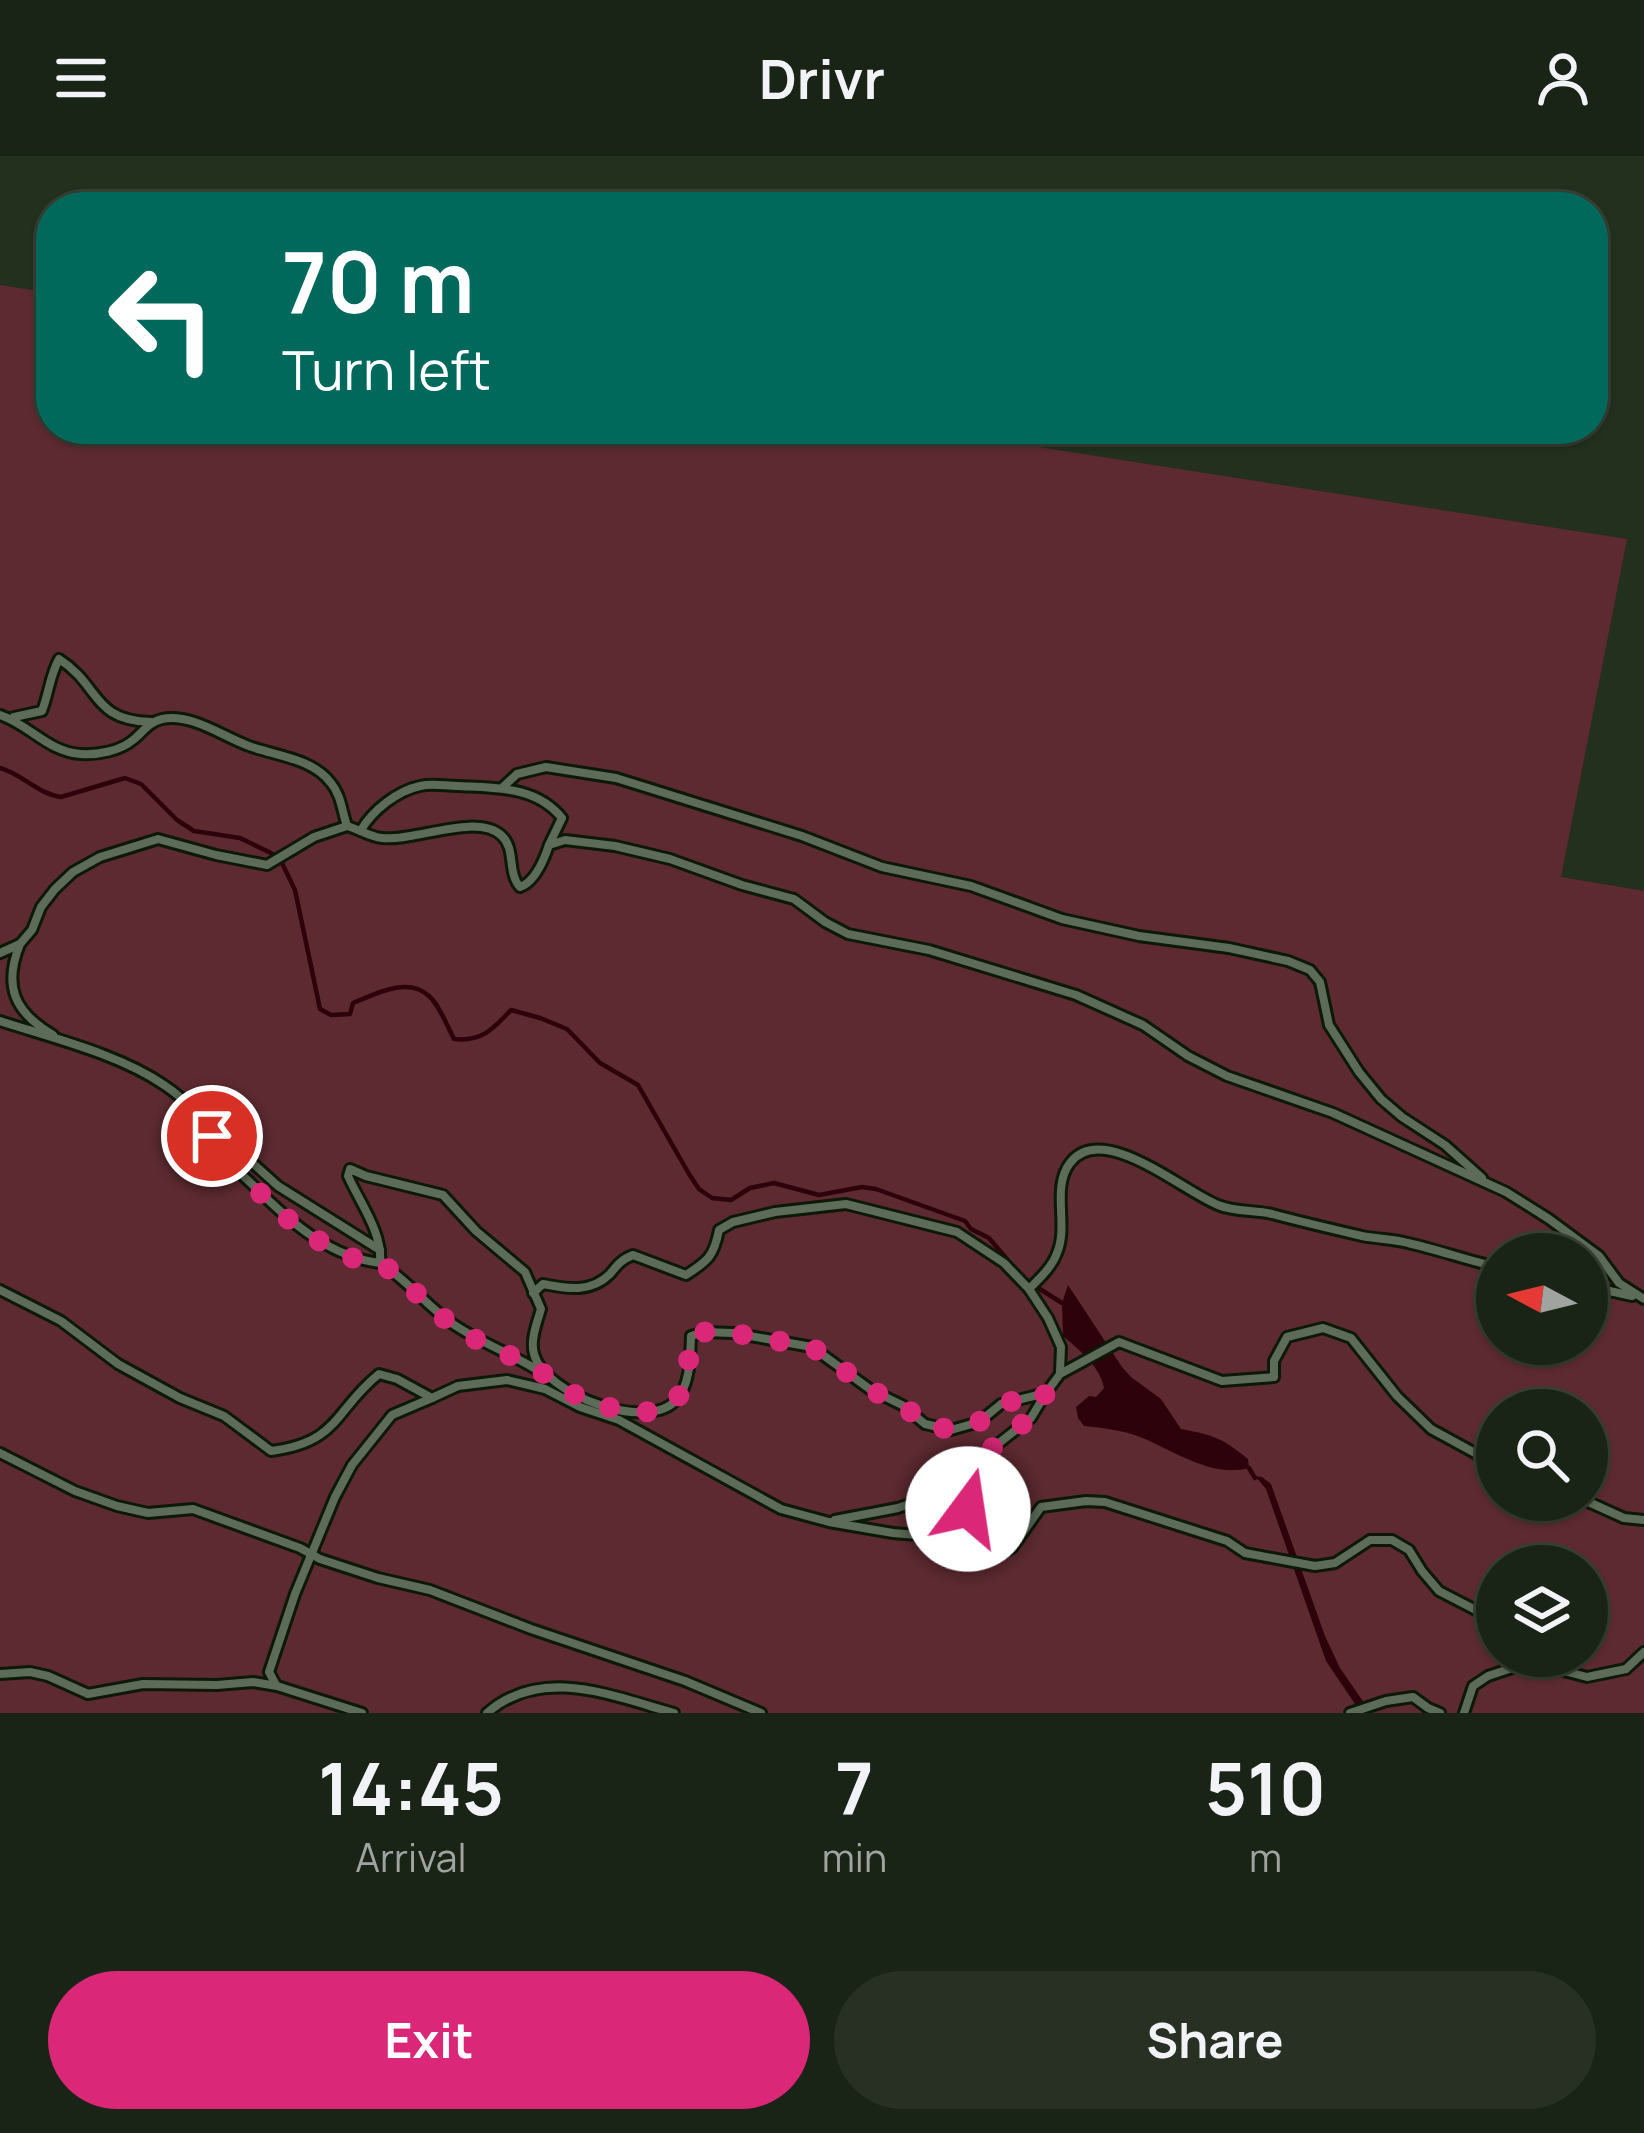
<!DOCTYPE html>
<html lang="en">
<head>
<meta charset="utf-8">
<style>
	body { margin:0; font-family:Manrope,sans-serif; background:#273023; color:#f1f3f6; height:100vh; display:flex; flex-direction:column; font-size:45px; white-space:nowrap }
	* { box-sizing:border-box; margin:0 }
	p { font-size:39px; color:#9fa4a1 }
	.icon { flex:none; width:66px; height:66px; fill:none; stroke:currentColor; stroke-width:2; stroke-linecap:round; stroke-linejoin:round }
	.map { position:relative; height:1557px; overflow:hidden }
	.drawer { display:flex; flex-direction:column; background:#1a2416; flex:1 }
	.drawer>* { flex:none }
	.hud { position:absolute; left:36px; top:36px; width:1572px; height:252px; border-radius:48px; box-shadow:0 3px 9px #0004,0 0 0 3px #384135; background:#00695c; color:#fff; overflow:hidden }
	.needle { width:78px; rotate:277deg }
	.buttons { position:absolute; left:1476px; top:1077px; display:grid; gap:24px }
	.buttons a { display:grid; place-items:center; width:132px; height:132px; border-radius:50%; background:#1a2416; box-shadow:0 3px 9px #0004,0 0 0 3px #384135; font-size:60px }
	.pin { position:absolute; display:grid; place-items:center; width:102px; height:102px; color:#fff; margin:-51px; border:6px solid #fff; border-radius:50%; box-shadow:0 3px 12px #0007 }
	.me { position:absolute; width:132px; margin:-66px; rotate:14deg; stroke-linejoin:round; filter:drop-shadow(0 0 9px #0008) }
	.turn { display:flex; align-items:center; gap:42px; height:252px; padding:0 48px; font-size:54px }
	.turn .icon { width:156px; height:156px; stroke-width:2.5 }
	.turn b { display:block; font-size:84px; line-height:102px }
	.eta { display:flex; justify-content:space-evenly; align-items:center; height:204px; text-align:center }
	.eta b { font-size:72px; font-weight:700; line-height:84px }
	.button { display:flex; gap:24px; margin-top:auto; padding:24px 48px }
	.button a { flex:1; height:138px; border-radius:72px; background:#db2777; color:#fff; font-size:48px; font-weight:700; line-height:138px; text-align:center }
	.button a+a { background:#273023; color:#f1f3f6 }
	header { display:flex; justify-content:space-between; align-items:center; height:156px; padding:0 48px; background:#1a2416; font-size:54px; font-weight:700 }
	.map>svg:first-child { display:block }
	.green { fill:#5d2a31; fill-rule:evenodd }
	.water { fill:#2d020b }
	.lines { fill:none; stroke-linecap:round; stroke-linejoin:round }
	.stream { stroke:#2d020b; stroke-width:4.5 }
	.lane-casing { stroke:#0c1808; stroke-width:14 }
	.lane { stroke:#5d6c58; stroke-width:8 }
	.route { stroke:#db2777; stroke-width:21; stroke-dasharray:0 37.8 }
</style>
</head>
<body>
<header><svg class="icon" aria-label="menu" viewBox="0 0 24 24"><path d="M4 6h16M4 12h16M4 18h16"/></svg>Drivr<svg class="icon" aria-label="person" viewBox="0 0 24 24"><circle cx="12" cy="8" r="4"/><path d="M4 21q1-7 8-7t8 7"/></svg></header>
<div class="map">
<svg width="1644" height="1557" viewBox="0 0 1644 1557">
	<rect width="100%" height="100%" fill="#23301e"/>
	<path class="green" d="M0,129l51,8v136h872l704,110 -66,338 83,14v822h-1644zM1497,1098h90v90h-90zM1497,1254h90v90h-90zM1497,1410h90v90h-90z"/>
	<g class="water">
		<path d="M1068,1129l54,82 9,10 30,22 20,30c33,6 41,9 67,30l1,9c-38,10 -74,-17 -109,-31 -18,-7 -37,-9 -56,-11l-6,-8 -2,-11 13,-11 7,1 8,-9c-4,-22 -25,-38 -41,-52l-1,-33z"/>
		<path d="M1255,1320l7,1 9,7 54,152 15,32 31,45h-10l-35,-52 -60,-172z"/>
	</g>
	<g class="lines">
		<g class="stream">
			<path d="M0,612c22,6 38,26 61,29l64,-19 16,6 36,36 17,11 46,7 31,15 11,10 13,27 25,119 11,6 19,-1 3,-11c22,-9 55,-27 76,-7 11,10 18,30 25,43 28,3 39,-10 57,-29l29,8 27,11 33,34 38,22 51,89 10,15 13,9 19,2 19,-12 24,-5 45,12 43,-8 14,2 89,32 6,8 18,9 28,33"/>
			<path d="M1035,1130l27,17"/>
			<path d="M1249,1312l6,10"/>
		</g>
		<defs>
			<g id="lane">
				<path d="M0,559c30,10 48,37 81,39 17,1 39,-3 52,-14 10,-8 16,-18 29,-21 29,-6 60,17 87,27 27,10 63,12 82,37 10,12 11,28 16,43"/>
				<path d="M14,561l28,-6c7,-18 8,-36 17,-52 42,27 32,61 92,63"/>
				<path d="M503,631l14,-13 29,-7 70,11 186,58 80,31 89,19 91,33 77,17 90,12 59,13 22,9 10,12 9,43 30,47 22,27 21,18 43,28 37,33"/>
				<path d="M361,674c12,-20 36,-39 59,-44 13,-3 25,0 38,0 38,2 78,0 104,32l-13,27"/>
				<path d="M20,788c-17,42 -6,68 33,91"/>
				<path d="M0,797l20,-9 12,-14 9,-23 14,-18 18,-17 27,-15 58,-18 58,16 51,10 47,-28 33,-11c11,3 23,11 35,12 32,4 95,-26 120,-2 14,13 5,37 18,51 15,-5 24,-27 29,-42l16,-5 50,6 55,13 72,26 52,14 31,23 23,12 81,16 147,45 67,30 45,31 39,20 106,37 173,79 43,27 50,37 20,27 25,16"/>
				<path d="M0,865c52,17 119,33 164,64 32,21 39,40 59,70 9,12 22,22 33,33 34,34 74,69 124,75 3,-30 -20,-60 -32,-87l2,-7 16,7 77,19 33,36 49,41 16,37c-4,14 -11,31 -7,45 10,40 115,80 143,45 14,-16 13,-43 14,-63l13,-4 29,1 79,14 59,43 31,15 23,19 26,6 28,-8 22,-18 45,-11 14,-19 59,-32 103,39 52,-4v-16l13,-24 36,-9 28,10 46,58 34,33 66,36"/>
				<path d="M205,964l73,66 102,64"/>
				<path d="M380,1107c29,18 45,42 73,61 29,20 63,31 92,51"/>
				<path d="M1587,1130l45,10"/>
				<path d="M1029,1133c11,-11 23,-22 28,-36 12,-28 -6,-65 13,-90 32,-43 114,29 148,42 16,7 37,5 54,9 30,8 60,15 90,22 15,3 31,3 46,7 30,7 59,17 89,24"/>
				<path d="M0,1134l61,31 57,43 62,34 44,18 47,35c69,-9 63,-41 108,-77l18,5 35,19 26,-12 49,-6 38,9 35,18 39,13 162,89 48,13 64,11 61,5 44,16 14,-6 29,-41 45,-6 19,1 122,39 18,12 70,13 20,-3 35,-23h22l17,10 13,21 17,20 58,30"/>
				<path d="M533,1137l10,-9c25,5 48,9 67,-10 8,-10 11,-14 23,-19l53,20c22,-14 28,-19 33,-45l14,-8 42,-10 71,-8 111,28 47,31 25,26 19,29 13,29 -1,25"/>
				<path d="M0,1297l75,38 42,15 31,7 45,-4 107,39 20,11 58,19 52,12 101,39 154,52 76,32"/>
				<path d="M1584,1344l40,18 20,2"/>
				<path d="M835,1364l63,-12 36,-13 27,-6"/>
				<path d="M1011,1391l-25,-14 -18,-24 -7,-20 10,-24 60,-47 15,-25"/>
				<path d="M0,1518l30,-2 18,4 40,18 55,-10 74,1 36,-3 24,4 85,27"/>
				<path d="M276,1529l-7,-13 26,-78 40,-97 17,-32 40,-50 40,-17"/>
				<path d="M487,1557c55,-48 125,-17 187,0"/>
				<path d="M1350,1557l36,-12 27,-4 15,11 12,5"/>
				<path d="M1464,1557l9,-27 15,-10 42,-14 57,15 39,-8 18,-17"/>
			</g>
		</defs>
		<use href="#lane" class="lane-casing"/>
		<use href="#lane" class="lane"/>
	</g>
	<g class="lines">
		<path class="route" d="M212,980l14,22 55,56 44,31 34,16 21,3 23,13 19,23 24,20 29,19 57,27 48,32 41,13 36,1 18,-10 10,-16 7,-50 12,-4 29,1 79,14 59,43 31,15 24,19 25,6 28,-8 22,-18 45,-11 -16,25 -59,47 -9,24 6,20"/>
	</g>
</svg>
<div class="buttons">
<a><svg class="needle" viewBox="-14 -14 28 28"><path d="M0-13l5 13h-10z" fill="#e53935"/><path d="M0 13l5-13h-10z" fill="#9fa4a1"/></svg></a>
<a><svg class="icon" aria-label="search" viewBox="0 0 24 24"><circle cx="10" cy="10" r="6"/><path d="M15 15l6 6"/></svg></a>
<a><svg class="icon" aria-label="layers" viewBox="0 0 24 24"><path d="M12 4l9 5-9 5-9-5zM3 14l9 5 9-5"/></svg></a>
</div>
<div class="pin" style="left:212px;top:980px;background:#d93025"><svg class="icon" aria-label="arrive" viewBox="0 0 24 24"><path d="M6 21V4h12l-3 4 3 4H6"/></svg></div>
<svg class="me" style="left:968px;top:1353px" viewBox="-20 -20 40 40"><circle r="19" fill="#fff"/><path d="M0-13L10 11 0 6-10 11z" fill="#db2777"/></svg>
<div class="hud">
<div class="turn"><svg class="icon" aria-label="left" viewBox="0 0 24 24"><path d="M17 20v-9H6M10 6l-5 5 5 5"/></svg><div><b>70 m</b>Turn left</div></div>
</div>
</div>
<section class="drawer">
<div class="eta">
<div><b>14:45</b><p>Arrival</p></div>
<div><b>7</b><p>min</p></div>
<div><b>510</b><p>m</p></div>
</div>
<div class="button"><a>Exit</a><a>Share</a></div>
</section>
</body>
</html>
